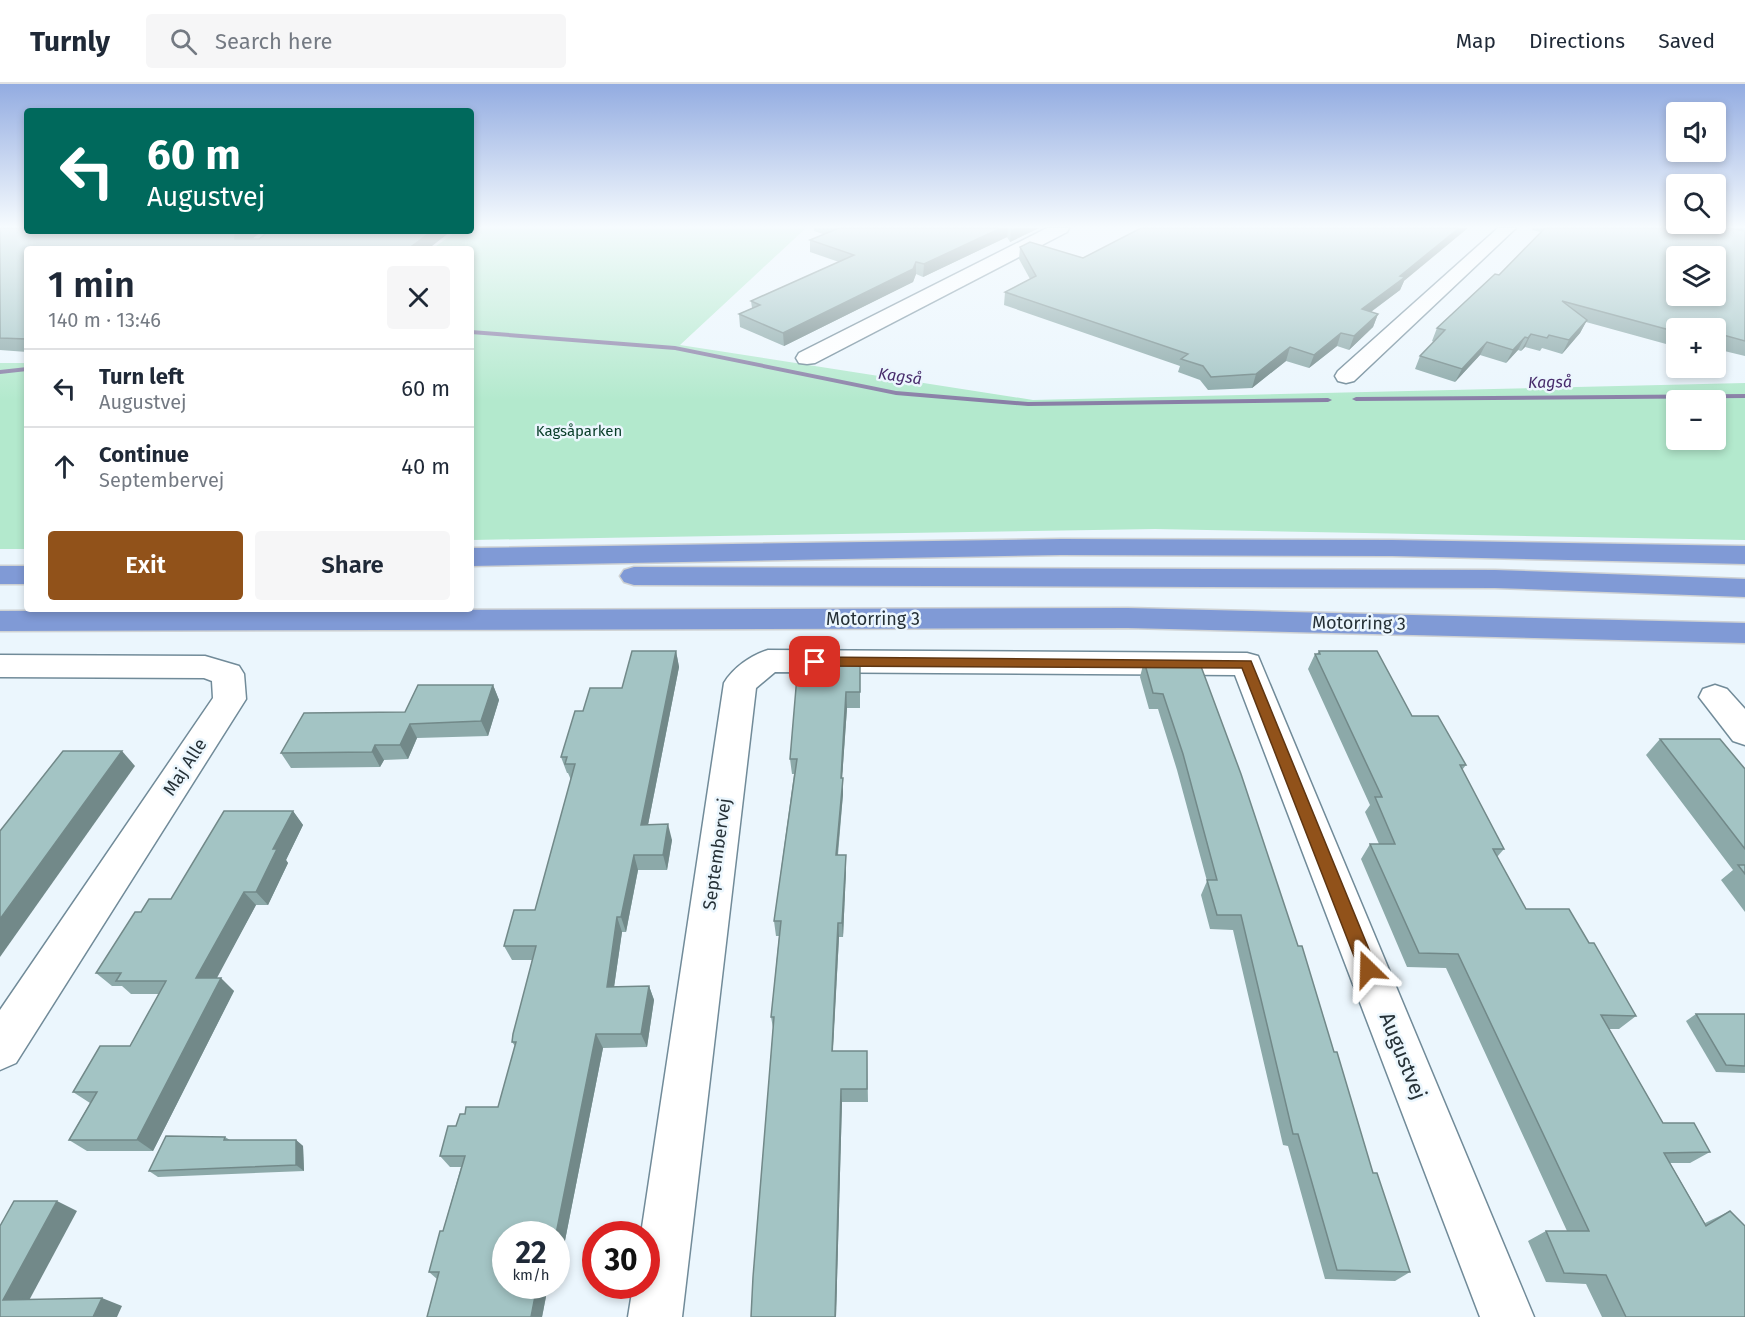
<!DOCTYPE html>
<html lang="en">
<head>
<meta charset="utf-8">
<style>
	body { margin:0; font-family:"Fira Sans",sans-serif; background:#f6f6f7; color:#1f2937; height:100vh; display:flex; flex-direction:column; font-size:22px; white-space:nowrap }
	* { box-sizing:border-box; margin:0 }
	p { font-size:20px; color:#747a83 }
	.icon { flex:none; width:33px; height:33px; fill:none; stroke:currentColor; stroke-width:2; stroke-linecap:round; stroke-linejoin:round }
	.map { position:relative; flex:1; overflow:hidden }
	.panel { position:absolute; left:24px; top:162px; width:450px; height:366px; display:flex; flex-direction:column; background:#fff; border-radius:6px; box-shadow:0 3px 9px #0003 }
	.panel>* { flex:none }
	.guide { position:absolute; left:24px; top:24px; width:450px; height:126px; border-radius:6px; box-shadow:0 3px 9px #0003; background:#00695c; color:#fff; overflow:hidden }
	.controls { position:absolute; left:1666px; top:18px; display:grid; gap:12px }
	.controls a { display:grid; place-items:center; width:60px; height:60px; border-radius:6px; background:#fff; box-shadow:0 3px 9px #0003; font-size:30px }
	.speed { position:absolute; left:492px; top:1137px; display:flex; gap:12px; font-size:30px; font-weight:700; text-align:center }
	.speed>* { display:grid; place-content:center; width:78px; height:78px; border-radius:50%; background:#fff; box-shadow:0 3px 9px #0003; line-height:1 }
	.speed small { font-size:15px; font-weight:400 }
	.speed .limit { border:9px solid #d22; background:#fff; color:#111 }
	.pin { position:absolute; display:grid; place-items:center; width:51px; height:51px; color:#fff; margin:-26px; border-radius:12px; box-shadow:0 3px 9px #0006 }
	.me { position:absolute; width:66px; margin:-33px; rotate:338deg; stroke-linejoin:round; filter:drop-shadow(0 0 4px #0008) }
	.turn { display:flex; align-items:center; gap:21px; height:126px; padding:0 24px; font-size:27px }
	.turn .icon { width:78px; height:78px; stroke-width:2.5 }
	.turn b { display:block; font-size:42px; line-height:51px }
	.round { display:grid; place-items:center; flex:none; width:63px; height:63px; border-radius:6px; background:#f6f6f7 }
	.overview { display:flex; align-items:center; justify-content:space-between; height:102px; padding:0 24px }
	h1 { font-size:36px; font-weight:600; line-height:45px }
	.cta { display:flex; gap:12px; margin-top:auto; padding:12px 24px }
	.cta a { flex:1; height:69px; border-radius:6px; background:#91521a; color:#fff; font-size:24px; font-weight:600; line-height:69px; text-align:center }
	.cta a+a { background:#f6f6f7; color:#1f2937 }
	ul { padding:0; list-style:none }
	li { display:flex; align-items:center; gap:18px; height:78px; padding:0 24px; border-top:2px solid #e0e1e3 }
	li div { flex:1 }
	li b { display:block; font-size:22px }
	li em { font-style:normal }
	header { display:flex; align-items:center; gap:36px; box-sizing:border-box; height:84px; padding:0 30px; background:#fff; border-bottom:2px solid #e0e1e3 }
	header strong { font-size:28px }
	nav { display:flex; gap:33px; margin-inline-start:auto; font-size:21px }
	.search { width:420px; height:54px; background:#f6f6f7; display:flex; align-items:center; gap:15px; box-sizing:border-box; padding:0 21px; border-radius:6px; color:#747a83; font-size:22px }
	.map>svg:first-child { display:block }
	.green { fill:#b3e9cd; fill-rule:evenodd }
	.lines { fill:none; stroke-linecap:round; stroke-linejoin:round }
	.stream { fill:#897fa6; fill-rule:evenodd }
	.minor-casing { stroke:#718b99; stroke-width:3 }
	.highway-casing { stroke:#cfd2d3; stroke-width:3 }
	.minor { fill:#fff; fill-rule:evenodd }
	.highway { fill:#809ad6; fill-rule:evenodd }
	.wall { fill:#8ca9a9 }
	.shaded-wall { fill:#728989 }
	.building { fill:#a3c4c4; stroke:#728989; stroke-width:1.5; fill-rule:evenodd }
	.route { fill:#91521a; stroke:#5e3511; stroke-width:1.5 }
	.labels { text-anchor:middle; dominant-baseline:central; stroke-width:5; stroke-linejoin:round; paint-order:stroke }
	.far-park-label { font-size:15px; fill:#083d28; stroke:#ebf6fd }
	.far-water-label { font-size:16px; font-style:italic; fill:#482c6c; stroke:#ebf6fd }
	.street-label { font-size:18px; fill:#263137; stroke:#ebf6fd }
	.near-street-label { font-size:21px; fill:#263137; stroke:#ebf6fd }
</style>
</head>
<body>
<header>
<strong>Turnly</strong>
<div class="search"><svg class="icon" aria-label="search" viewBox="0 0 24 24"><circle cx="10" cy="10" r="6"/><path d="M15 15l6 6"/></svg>Search here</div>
<nav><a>Map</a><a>Directions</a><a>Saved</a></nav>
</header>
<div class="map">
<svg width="1745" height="1233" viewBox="0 0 1745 1233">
	<rect width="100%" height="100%" fill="#ebf6fd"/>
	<g class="green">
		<path d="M471,144h335l-126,117 353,55 712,-17v157l-590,-11 -684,11v-291h-39l25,-18h14zM1677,316h39v40h-39z"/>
		<rect x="0" y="279" width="27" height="186"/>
	</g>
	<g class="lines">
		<g class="stream">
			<path d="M471,246l204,16 221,45 132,11 300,-4 4,2 -4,2 -300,4 -132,-11 -221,-45 -204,-16z"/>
			<path d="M27,283v4l-27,3v-4z"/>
			<path d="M1745,310v4l-389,3 -4,-2 4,-2z"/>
		</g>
		<defs>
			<g id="minor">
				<path d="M1047,144h22l-2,4 -252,131 -8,1 -8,-1 -3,-5 3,-5z"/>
				<path d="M1498,144h18l-162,153 -8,2 -8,-2 -3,-5 3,-5z"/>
				<path d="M768,566l479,3 11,3 276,661h-54l-245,-642 -460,-3 -19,16 -74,629h-54l5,-31h13v-52h-5l83,-551c9,-15 27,-28 44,-33z"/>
				<path d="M0,571l205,1 34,10 5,8 2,25 -230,364 -16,7v-60l213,-312 -1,-17 -8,-3 -204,-1z"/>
				<path d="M1715,601l12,4 18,20v36l-12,-4 -34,-44 4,-8z"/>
			</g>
			<g id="highway">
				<path d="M1061,455l331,1 353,6v18l-353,-8 -331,-1 -590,11v-18z"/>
				<rect x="0" y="482" width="27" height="18"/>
				<path d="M634,483l861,3 250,9v18l-250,-9 -861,-3 -10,-3 -4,-6 4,-6z"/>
				<path d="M1128,524l617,15v20l-617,-15 -1128,3v-20z"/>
			</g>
		</defs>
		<use href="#minor" class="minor-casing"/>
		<use href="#highway" class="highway-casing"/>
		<use href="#minor" class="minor"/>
		<use href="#highway" class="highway"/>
	</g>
	<g class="wall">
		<path d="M0,144l27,3h235l-10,8h7l10,-8h182l-23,18h-401v103l-27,-2z"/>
		<path d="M814,144h225l-29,14 -3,-5 -84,40 -7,-3 -3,8 -129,64 -44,-19 -1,-13 13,-6 -1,-7 88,-39 -29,-10v-12l13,-6 -9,-3z"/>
		<path d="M1533,144h197l15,3v125l-29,-7v-21h-39v19l-91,-25 -6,11 -18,21 -20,-6 -2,3 -15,-4 -4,4 -3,-1 -12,13 -26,-8 -25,27 -40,-13 5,-13 14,-14 -2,-1 5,-13 62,-53 42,-43 -9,-2z"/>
		<path d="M1735,144h10v3z"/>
		<path d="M1020,163l63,11 321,23 -4,9 -29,22 7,2 -5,13 -24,23 -12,-4 -28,22 -23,-7 -34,27 -44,2 -8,-10 -22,-8 2,-6 -176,-61 1,-13 25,-13 -11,-20z"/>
		<path d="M676,567l3,16 -31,158 24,15 -5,30h-29l-12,62h-4l-8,55 35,-1 5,14 -7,47 -44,1 -45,228h-2v-42h-50l42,52 -6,31h-115l10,-38 -8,-7 14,-41 18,-64h-11l-10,-11 16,-30 9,-12 33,-7 17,-61 -3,-4 20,-82h-20l-8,-14 31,-36 36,-130 -3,-7h-1l-6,-16 22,-46 39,-23z"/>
		<path d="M1319,567l93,65 54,49 -4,5 42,79 -7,8 29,52 63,34 47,73 -17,13h-10l54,94 47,29 -20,11h-20l35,60 25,-12 15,106h-143l-16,-33 -40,-2 -18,-41 18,-10h21l-121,-263 -39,-1 -46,-108 9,-15h9l-14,-32 5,-7 -62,-136 7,-15h2z"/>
		<path d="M1144,577h55l135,391 39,121 37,99 -15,9 -70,-2 -37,-133 -5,-1 -50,-215 -23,-1 -9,-34 6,-14 -30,-111 -19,-61h-9l-9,-32z"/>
		<path d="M860,580v44h-13l-5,70 1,16 -5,61 8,15 -3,67h-4l-6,114h34l1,51h-26l-6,215h-85l22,-289 -2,-11 8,-81h-3l-2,-15 20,-147h-2l-2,-15z"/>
		<path d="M493,601l6,15 -11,36 -71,2 -9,21 -24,1 -4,7 -89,1 -10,-15 124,-41z"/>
		<path d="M1660,655l85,30v143l-24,-32 12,-10 -87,-115z"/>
		<path d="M293,727l10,14 -17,35 2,3 -20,42h-12l-40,73 18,13 -81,160h-66l-18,-11 21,-37 -17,-11 57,-46 29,-52h-28l-9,-8h-10l-16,-13 45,-61 30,-13z"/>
		<path d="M1696,930h49v59l-29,-1 -30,-51z"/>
		<path d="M225,1053l5,3h66l7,6 1,25 -146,6 -9,-6z"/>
	</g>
	<g class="shaded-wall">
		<path d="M1001,144h7l-1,9 -84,40 1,-13z"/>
		<path d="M1016,144h23l-29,14 1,-12z"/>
		<path d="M1459,144h9l-64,53 -4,9 -43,32 5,-13 38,-33z"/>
		<path d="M241,147h21l-21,16 -6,-8v-4z"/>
		<path d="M432,147h19l-23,18h-20z"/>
		<path d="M916,178v12l-3,8 -129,64 -1,-13z"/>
		<path d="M1378,230l-5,13 -24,23 5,-14z"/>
		<path d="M1587,236l-7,13 -18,21 7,-14z"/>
		<path d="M1341,249l-4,13 -28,22 5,-13z"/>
		<path d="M1531,250l-6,13 -4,4 7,-13z"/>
		<path d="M1525,253l-7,13 -12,13 7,-13z"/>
		<path d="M1487,258l-7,13 -25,27 7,-13z"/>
		<path d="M1290,263l-4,14 -34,27 4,-14z"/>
		<path d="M676,567l3,16 -34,173 -4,-15z"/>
		<path d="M493,601l6,15 -11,36 -7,-15z"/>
		<path d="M846,608l1,16 -6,86v-16z"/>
		<path d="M410,640l7,14 -9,21 -8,-14z"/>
		<path d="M375,661l9,15 -4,7 -8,-15z"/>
		<path d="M122,667l13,15 -135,191v-38z"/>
		<path d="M843,694v16l-7,76v-15z"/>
		<path d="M293,727l10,14 -17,35 2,3 -20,42 -12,-13 17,-43z"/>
		<path d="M668,740l4,16 -5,30 -4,-15z"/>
		<path d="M634,771l4,15 -12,62 -5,-15z"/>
		<path d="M846,771v15l-3,67 -1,-14z"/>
		<path d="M244,808l12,13 -46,86 -14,-13z"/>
		<path d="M617,833l5,15 -10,69 -5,-14z"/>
		<path d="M838,839l1,14 -7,127v-13z"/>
		<path d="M221,894l13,13 -81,160 -16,-11z"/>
		<path d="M649,902l5,14 -7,47 -6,-13z"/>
		<path d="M596,950l7,14 -45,228 -2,-1v-41z"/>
		<path d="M841,1005l1,13 -6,215h-1z"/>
		<path d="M296,1056l7,6 1,25 -8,-6z"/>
		<path d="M57,1117l20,10 -52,97 -22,-8z"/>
		<path d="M537,1202h11l-6,31h-11z"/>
		<path d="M102,1214l20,8 -5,11h-24z"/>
	</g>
	<g class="building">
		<path d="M0,144h27v3h214l-6,4v4h24l10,-8h163l-24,18h-381v90l-27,-1z"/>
		<path d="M839,144h162l-77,36 -8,-2 -3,7 -130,64 -44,-19 21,-9 -9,-4 103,-46 -44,-15z"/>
		<path d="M1141,144h318l-59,48 5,1 -43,32 16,5 -24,22 -13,-3 -27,22 -24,-8 -34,27 -45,3 -8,-11 -22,-7 7,-5 -183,-62 31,-16 -16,-29 10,-5 53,16z"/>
		<path d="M1545,144h185l15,3v110l-29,-8v-5h-39v4l-115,-31 25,19 -18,20 -20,-5 -2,3 -16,-4 -3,4 -3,-1 -12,13 -26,-8 -25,27 -42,-13 25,-26 -8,-2 58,-54 4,1zM1677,172h39v40h-39z"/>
		<path d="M632,567h44l-35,174 27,-1 -5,31h-29l-13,62h-4l-10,70 42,-1 -8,48h-45l-40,200h-50v52h31l-6,31h-104l12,-45h-10l11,-41h3l22,-75h-25l8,-30h8l4,-12h5l1,-7h32l18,-65h-4l1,-8 23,-88h-32l10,-36h21l40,-146h-10l2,-7h-6l14,-46h8l7,-23h32z"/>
		<path d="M1319,567h58l35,65h26l28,49h-6l44,84h-11l33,60h43l20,34h5l42,73 -35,-1 62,108h31l16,29 -46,1 42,73 24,-15 15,15v91h-119l-20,-42 -42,-2 -18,-42h43l-131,-277 -39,-1 -49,-109h25l-20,-47h7l-67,-143h5z"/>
		<path d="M1144,577h55l42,113 57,172h4l32,106h3l36,121h4l33,99 -73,-2 -39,-136h-5l-52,-219h-24l-10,-35h10l-34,-126 -20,-60 -10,-1z"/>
		<path d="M798,580h62v28h-14l-5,86h2l-7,77h10l-4,68h-4l-6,128h35v38h-26l-6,228h-84l2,-40 21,-260h-3l10,-96h-7l23,-162h-7z"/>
		<path d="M418,601h75l-12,36 -71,3 -10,21h-25l-3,7 -91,1 23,-40 101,-1z"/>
		<path d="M1660,655h60l25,30v80z"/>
		<path d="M63,667h59l-122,168v-88z"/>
		<path d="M224,727h69l-20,38h4l-21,43h-12l-48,86h25l-84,162h-68l28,-48h-24l27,-46h30l36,-65h-50l5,-8h-25l39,-61h6l8,-13h22z"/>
		<path d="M1738,781h7v9z"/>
		<path d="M1696,930h49v52l-19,-1z"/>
		<path d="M166,1052l59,1 -1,3h72v25l-147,6z"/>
		<path d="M14,1117h43l-54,99 99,-2 -9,19h-93v-91z"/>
	</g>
	<linearGradient id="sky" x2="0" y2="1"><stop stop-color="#93ace1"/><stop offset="0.45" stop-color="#f6fbfe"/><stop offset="1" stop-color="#f6fbfe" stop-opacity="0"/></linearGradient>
	<rect width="1745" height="317" fill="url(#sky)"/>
	<path class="route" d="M815,573l436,4 126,308 -3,5 -6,3 -6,-3 -3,-5 -117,-301 -427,-2 -7,-4z"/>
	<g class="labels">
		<g class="far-park-label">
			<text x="579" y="347">Kagsåparken</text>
		</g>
		<g class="far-water-label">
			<text transform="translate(900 292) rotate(8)">Kagså</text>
			<text transform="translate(1550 298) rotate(-1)">Kagså</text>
		</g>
		<g class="street-label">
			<text x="873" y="535">Motorring 3</text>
			<text transform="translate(1359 539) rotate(1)">Motorring 3</text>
			<text transform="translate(185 683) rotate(-57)">Maj Alle</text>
			<text transform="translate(717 770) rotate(-82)">Septembervej</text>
		</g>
		<g class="near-street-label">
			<text transform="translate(1403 972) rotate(68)">Augustvej</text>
		</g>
	</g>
</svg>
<div class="controls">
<a><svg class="icon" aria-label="sound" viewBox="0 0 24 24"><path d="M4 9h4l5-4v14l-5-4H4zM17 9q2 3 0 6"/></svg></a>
<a><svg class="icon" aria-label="search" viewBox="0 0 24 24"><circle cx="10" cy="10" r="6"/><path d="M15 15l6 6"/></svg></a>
<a><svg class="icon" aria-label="layers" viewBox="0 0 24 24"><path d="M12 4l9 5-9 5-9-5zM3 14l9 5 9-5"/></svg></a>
<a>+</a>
<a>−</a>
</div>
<div class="speed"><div>22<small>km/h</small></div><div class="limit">30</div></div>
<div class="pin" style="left:815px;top:578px;background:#d93025"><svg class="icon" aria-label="arrive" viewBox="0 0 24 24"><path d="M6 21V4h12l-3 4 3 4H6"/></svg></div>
<svg class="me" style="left:1368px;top:885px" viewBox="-20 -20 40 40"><path d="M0-17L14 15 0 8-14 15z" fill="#91521a" stroke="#fff" stroke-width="4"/></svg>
<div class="guide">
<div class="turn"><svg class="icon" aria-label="left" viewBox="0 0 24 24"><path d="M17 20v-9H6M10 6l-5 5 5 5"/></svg><div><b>60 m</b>Augustvej</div></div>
</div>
<section class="panel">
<div class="overview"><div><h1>1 min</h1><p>140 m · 13:46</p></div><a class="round"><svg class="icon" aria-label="close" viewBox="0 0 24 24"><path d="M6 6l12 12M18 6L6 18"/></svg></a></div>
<ul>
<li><svg class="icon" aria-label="left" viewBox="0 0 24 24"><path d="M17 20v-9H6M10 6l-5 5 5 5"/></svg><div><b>Turn left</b><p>Augustvej</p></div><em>60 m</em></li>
<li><svg class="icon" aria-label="ahead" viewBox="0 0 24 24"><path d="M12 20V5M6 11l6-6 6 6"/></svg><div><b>Continue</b><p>Septembervej</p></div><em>40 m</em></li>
</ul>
<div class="cta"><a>Exit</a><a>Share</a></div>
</section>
</div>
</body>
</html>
